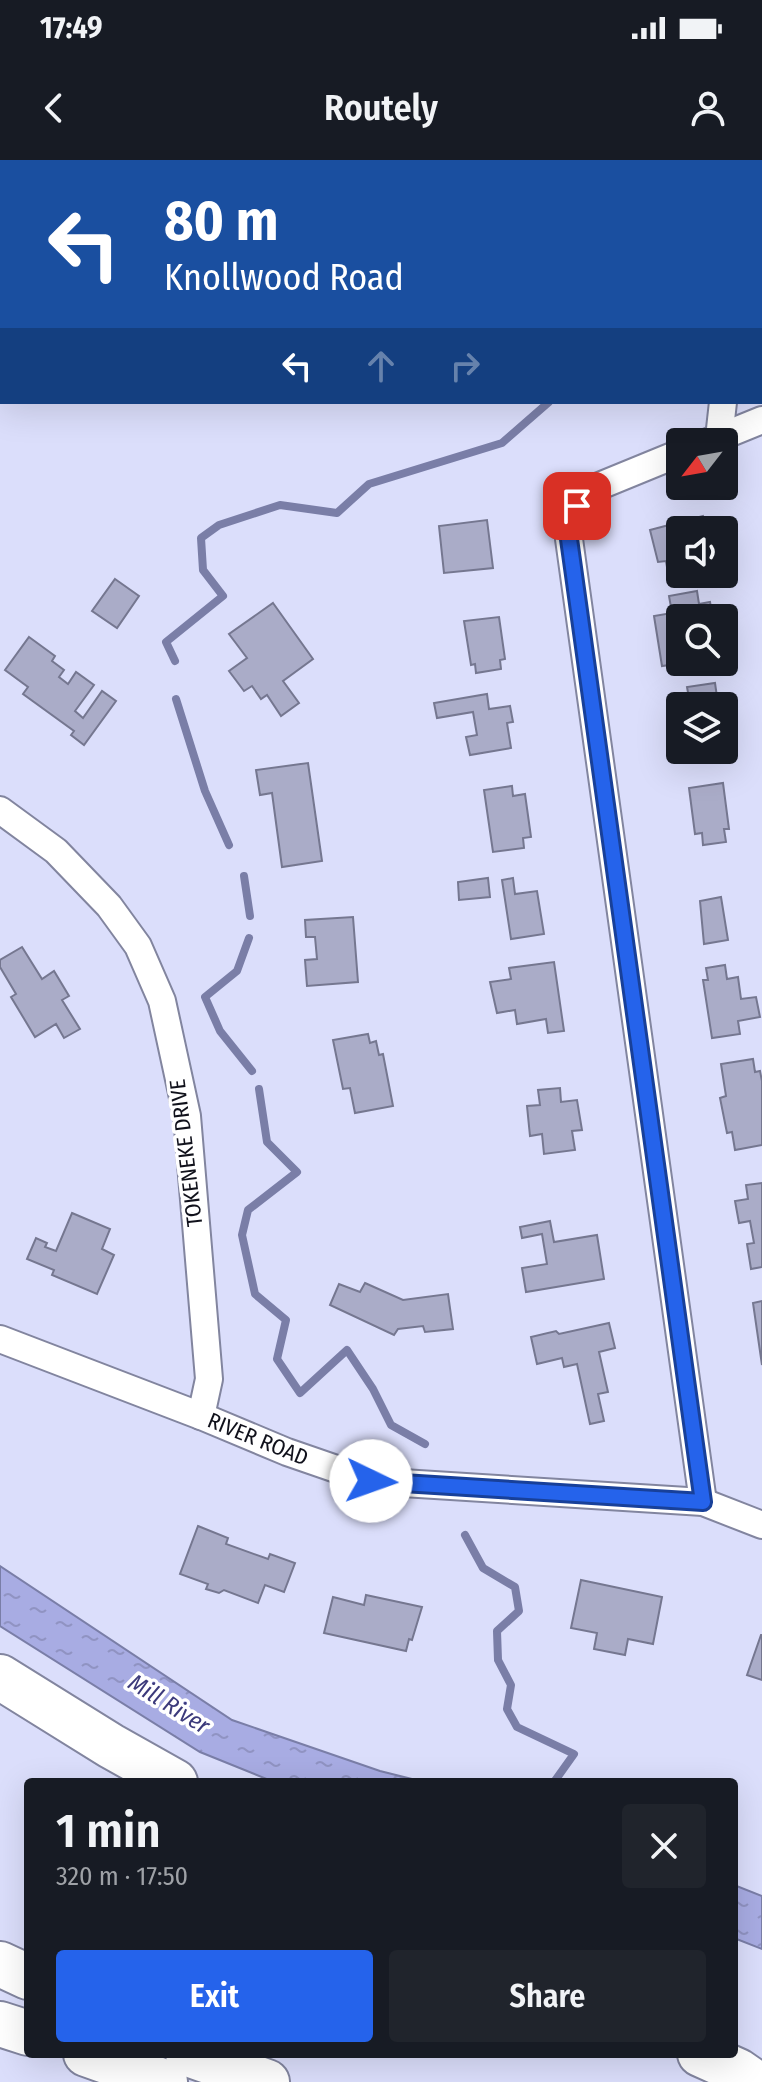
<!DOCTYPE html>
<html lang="en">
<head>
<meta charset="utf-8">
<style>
	body { margin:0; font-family:"Fira Sans Condensed",sans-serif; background:#20242c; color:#f1f3f6; height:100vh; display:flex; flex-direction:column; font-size:30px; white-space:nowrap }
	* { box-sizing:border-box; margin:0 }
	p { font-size:26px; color:#9ea1a6 }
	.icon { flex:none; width:44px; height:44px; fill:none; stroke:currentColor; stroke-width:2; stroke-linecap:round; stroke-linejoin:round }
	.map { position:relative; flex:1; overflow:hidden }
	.drawer { position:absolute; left:24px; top:1618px; width:714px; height:280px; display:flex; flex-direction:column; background:#171b24; border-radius:8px; box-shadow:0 8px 32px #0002 }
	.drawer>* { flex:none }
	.top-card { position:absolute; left:0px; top:0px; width:762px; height:244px; box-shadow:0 8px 32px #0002; background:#1a4fa0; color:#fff; overflow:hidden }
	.needle { width:52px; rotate:239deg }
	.buttons { position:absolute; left:666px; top:268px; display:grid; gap:16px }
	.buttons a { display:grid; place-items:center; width:72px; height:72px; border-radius:8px; background:#171b24; box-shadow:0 8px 32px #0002; font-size:40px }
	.pin { position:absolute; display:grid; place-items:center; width:68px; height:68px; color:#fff; margin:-34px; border-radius:16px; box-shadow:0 4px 12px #0006 }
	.me { position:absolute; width:88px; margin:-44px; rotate:93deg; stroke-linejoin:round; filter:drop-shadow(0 0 6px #0008) }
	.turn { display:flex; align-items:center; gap:28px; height:168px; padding:0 32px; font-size:36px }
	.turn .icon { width:104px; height:104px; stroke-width:2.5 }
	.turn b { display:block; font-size:56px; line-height:68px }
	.lanes { display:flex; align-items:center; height:76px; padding:0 32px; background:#0003; justify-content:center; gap:40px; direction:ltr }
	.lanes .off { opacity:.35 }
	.round { display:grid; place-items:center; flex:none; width:84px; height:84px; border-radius:8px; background:#20242c }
	.summary { display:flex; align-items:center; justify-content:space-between; height:136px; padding:0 32px }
	h1 { font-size:48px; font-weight:600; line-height:60px }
	.action { display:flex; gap:16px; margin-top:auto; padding:16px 32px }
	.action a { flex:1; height:92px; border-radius:8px; background:#2563eb; color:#fff; font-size:32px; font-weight:600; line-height:92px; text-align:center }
	.action a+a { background:#20242c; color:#f1f3f6 }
	.status { display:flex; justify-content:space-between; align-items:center; height:56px; padding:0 40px; background:#171b24; direction:ltr }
	.status svg { height:22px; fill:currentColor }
	header { display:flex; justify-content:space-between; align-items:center; height:104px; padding:0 32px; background:#171b24; font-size:36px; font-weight:600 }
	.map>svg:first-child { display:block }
	.water { fill:url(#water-ripples); stroke:#7a7ea7; stroke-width:2 }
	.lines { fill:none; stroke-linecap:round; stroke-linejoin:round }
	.stream { stroke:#7a7ea7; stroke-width:8 }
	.building { fill:#aaacc8; stroke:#757790; stroke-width:2 }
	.street-casing { stroke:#82859f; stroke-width:30 }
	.highway-casing { stroke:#82859f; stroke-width:48 }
	.street { stroke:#fff; stroke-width:26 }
	.highway { stroke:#fff; stroke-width:44 }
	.route-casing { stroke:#184099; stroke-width:20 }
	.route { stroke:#2563eb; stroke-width:14 }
	.labels { text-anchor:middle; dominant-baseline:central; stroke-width:7; stroke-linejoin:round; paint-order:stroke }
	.street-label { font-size:22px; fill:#10111b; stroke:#fff }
	.water-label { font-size:24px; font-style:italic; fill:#3c3a7b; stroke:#fff }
</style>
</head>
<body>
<div class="status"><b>17:49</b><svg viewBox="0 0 49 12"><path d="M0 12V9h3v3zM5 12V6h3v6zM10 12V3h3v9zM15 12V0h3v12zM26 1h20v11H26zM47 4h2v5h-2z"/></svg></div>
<header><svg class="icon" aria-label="back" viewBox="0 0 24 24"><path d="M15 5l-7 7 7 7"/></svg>Routely<svg class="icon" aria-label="person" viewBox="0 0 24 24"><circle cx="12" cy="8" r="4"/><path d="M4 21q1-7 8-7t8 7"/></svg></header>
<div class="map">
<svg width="762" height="1922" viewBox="0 0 762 1922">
	<defs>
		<pattern id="water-ripples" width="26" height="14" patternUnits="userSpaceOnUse" patternTransform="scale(2)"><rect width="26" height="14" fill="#a8ace3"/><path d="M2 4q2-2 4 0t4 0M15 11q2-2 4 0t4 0" fill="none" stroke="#9093c2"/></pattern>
	</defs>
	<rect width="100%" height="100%" fill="#dbdefb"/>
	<g class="water">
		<path d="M0,1406l232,154 148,51 44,11h-150l-74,-30 -200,-126z"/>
		<path d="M734,1725l28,11v53l-28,-11z"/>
	</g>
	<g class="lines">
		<g class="stream">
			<path d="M175,501l-9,-19 57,-46 -20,-26 -2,-32 18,-13 61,-20 57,8 32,-29 133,-41 47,-41"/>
			<path d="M176,539l29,92 24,54"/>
			<path d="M244,716l6,40"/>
			<path d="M249,778l-12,33 -32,26 15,34 32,40"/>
			<path d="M259,929l8,53 30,30 -49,38 -6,25 13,59 31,26 -9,39 23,34 47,-43 26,39 18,36 34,19"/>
			<path d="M465,1375l18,33 32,19 4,24 -22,20 1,29 13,25 -4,24 10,18 57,27 -20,28"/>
		</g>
	</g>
	<g class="building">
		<path d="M506,0h96l-1,2z"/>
		<path d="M703,356l4,13 10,-3 1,4h-38v34l-13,3 -1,-6 -8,1 -8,-32z"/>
		<path d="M487,360l6,48 -49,5 -5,-47z"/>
		<path d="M115,419l24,17 -22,32 -25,-17z"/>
		<path d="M697,431l2,13 11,-2 3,16h-33v44h10l-28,4 -8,-50 18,-3 -3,-17z"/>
		<path d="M273,443l40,56 -30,22 16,22 -18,13 -14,-21 -6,4 -9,-13 -8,5 -15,-20 18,-13 -18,-24z"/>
		<path d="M499,457l6,42 -5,1 1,9 -25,4 -1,-9 -4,1 -7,-44z"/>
		<path d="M29,477l26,19 -3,5 12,9 -5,7 9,7 8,-12 18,13 -19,26 8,7 19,-27 14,10 -32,44 -13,-10 3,-4 -51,-37 5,-7 -23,-17z"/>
		<path d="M715,523l2,14 -14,2 1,7h-24v44h9l-9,1 -7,-45 17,-3 -3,-16z"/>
		<path d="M487,534l2,15 21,-3 3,16 -6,1 4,25 -41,7 -4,-18 11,-2 -4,-23 -36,6 -3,-15z"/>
		<path d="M308,603l14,98 -40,6 -10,-74 -12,2 -4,-25z"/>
		<path d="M723,623l6,46h-5l2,13 -23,3 -1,-12 -7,1 -6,-46z"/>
		<path d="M512,626l1,10 12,-2 6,43 -8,1 1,10 -31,4 -9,-62z"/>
		<path d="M488,718l2,19 -31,3 -1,-18z"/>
		<path d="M513,718l2,16 22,-3 7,43 -33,5 -9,-59z"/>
		<path d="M721,737l7,43 -24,4 -4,-43z"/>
		<path d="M353,757l5,65 -51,4 -2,-26 12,-1 -2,-22h-9l-1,-17z"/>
		<path d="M22,787l20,32 12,-8 15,25 -7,4 18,29 -16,9 -8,-14 -21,13 -24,-40 5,-3 -16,-27v-7z"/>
		<path d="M554,802l10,69 -16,2 -2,-14 -29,5 -2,-14 -18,3 -7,-31 21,-3 -2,-11z"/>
		<path d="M725,805l2,14 11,-2 3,22 15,-2 4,20 -22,4 2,13 -28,4 -9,-58h5l-2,-12z"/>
		<path d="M368,874l2,9 6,-2 3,14 4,-1 10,52 -38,7 -5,-25 -7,1 -10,-49z"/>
		<path d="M753,899l2,13 5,-1 2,10v64l-27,5 -3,-18 -5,1 -7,-35 6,-2 -5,-32z"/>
		<path d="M560,928l1,14 16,-2 5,30 -10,1 3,19 -31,4 -2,-20 -12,2 -3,-30 13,-1 -2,-15z"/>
		<path d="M762,1023v84l-11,2 -4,-25 7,-1 -4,-22 -11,2 -4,-22 13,-2 -2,-14z"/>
		<path d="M72,1053l38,16 -8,20 12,6 -17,39 -45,-19 2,-5 -27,-11 9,-21 11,5 -2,4 11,4z"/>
		<path d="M550,1061l4,21 43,-7 7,44 -78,13 -4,-24 25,-4 -5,-30 -20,4 -2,-11z"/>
		<path d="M365,1123l38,17 45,-6 5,35 -28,3 -2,-6 -25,3 -4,6 -64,-30 9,-21 21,8z"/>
		<path d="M762,1141v64l-9,-62z"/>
		<path d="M609,1163l6,25 -16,4 9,40 -10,2 6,27 -14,3 -13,-60 -13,3 -2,-9 -25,6 -6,-27 25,-6 3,3z"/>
		<path d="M198,1366l30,12 -2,6 42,15 2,-5 25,9 -11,29 -19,-7 -7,18 -34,-13 -5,3 -13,-4 2,-5 -28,-10z"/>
		<path d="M581,1420l81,17 -9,47 -25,-5 -3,16 -31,-6 3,-16 -26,-5z"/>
		<path d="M366,1435l56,12 -10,33 -3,-1 -3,12 -82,-18 9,-36 31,8z"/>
		<path d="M761,1475h1v45l-15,-5z"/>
	</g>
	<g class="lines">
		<defs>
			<g id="street">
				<path d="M152,0l9,2"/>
				<path d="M739,0v2"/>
				<path d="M321,2l7,-2"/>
				<path d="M760,204l2,3"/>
				<path d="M719,278l4,-36"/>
				<path d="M708,282l54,-22"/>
				<path d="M680,293l-83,34 -20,19 -8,33 134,963"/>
				<path d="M0,650l56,41 53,55 29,40 24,55 25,115 22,263 -8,37"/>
				<path d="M0,1179l201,77 86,36 84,29 332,21 59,23"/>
			</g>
			<g id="highway">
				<path d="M0,1517l111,69 64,36"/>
				<path d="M0,1804l28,13"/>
				<path d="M0,1864l28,9"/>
				<path d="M86,1894l79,28"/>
				<path d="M188,1894l79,28"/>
				<path d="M700,1894l38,17 16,11"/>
			</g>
		</defs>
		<use href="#street" class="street-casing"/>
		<use href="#highway" class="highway-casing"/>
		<use href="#street" class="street"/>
		<use href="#highway" class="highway"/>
	</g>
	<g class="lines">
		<defs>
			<path id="route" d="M371,1321l332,21 -134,-963 8,-33"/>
		</defs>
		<use href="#route" class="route-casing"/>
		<use href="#route" class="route"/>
	</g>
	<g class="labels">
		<g class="street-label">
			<text transform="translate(186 993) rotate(-97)">TOKENEKE DRIVE</text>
			<text transform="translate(258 1279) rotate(22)">RIVER ROAD</text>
		</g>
		<g class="water-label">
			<text transform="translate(169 1544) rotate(32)">Mill River</text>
		</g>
	</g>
</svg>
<div class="buttons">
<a><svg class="needle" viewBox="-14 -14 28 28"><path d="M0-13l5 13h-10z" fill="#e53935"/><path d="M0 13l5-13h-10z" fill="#9ea1a6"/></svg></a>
<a><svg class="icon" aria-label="sound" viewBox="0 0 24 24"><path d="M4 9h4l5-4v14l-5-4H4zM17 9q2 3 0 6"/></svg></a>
<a><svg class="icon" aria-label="search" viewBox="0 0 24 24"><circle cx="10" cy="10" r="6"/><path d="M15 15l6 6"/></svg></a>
<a><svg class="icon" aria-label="layers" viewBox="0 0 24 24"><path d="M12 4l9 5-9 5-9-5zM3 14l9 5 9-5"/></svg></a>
</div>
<div class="pin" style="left:577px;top:346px;background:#d93025"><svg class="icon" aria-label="arrive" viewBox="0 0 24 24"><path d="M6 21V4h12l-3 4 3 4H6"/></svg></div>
<svg class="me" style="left:371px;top:1321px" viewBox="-20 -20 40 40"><circle r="19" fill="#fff"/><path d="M0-13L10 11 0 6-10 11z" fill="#2563eb"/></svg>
<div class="top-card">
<div class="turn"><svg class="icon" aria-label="left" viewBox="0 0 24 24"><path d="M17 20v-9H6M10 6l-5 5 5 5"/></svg><div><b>80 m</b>Knollwood Road</div></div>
<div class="lanes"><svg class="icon" aria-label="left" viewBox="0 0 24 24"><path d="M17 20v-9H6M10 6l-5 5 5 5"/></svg><svg class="icon off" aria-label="ahead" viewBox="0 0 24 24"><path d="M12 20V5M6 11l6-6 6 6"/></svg><svg class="icon off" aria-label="right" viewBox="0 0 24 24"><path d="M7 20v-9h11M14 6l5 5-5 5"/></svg></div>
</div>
<section class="drawer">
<div class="summary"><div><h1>1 min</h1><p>320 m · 17:50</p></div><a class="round"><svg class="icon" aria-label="close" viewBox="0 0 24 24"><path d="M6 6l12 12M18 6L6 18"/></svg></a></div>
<div class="action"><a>Exit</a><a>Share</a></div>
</section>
</div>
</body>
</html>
